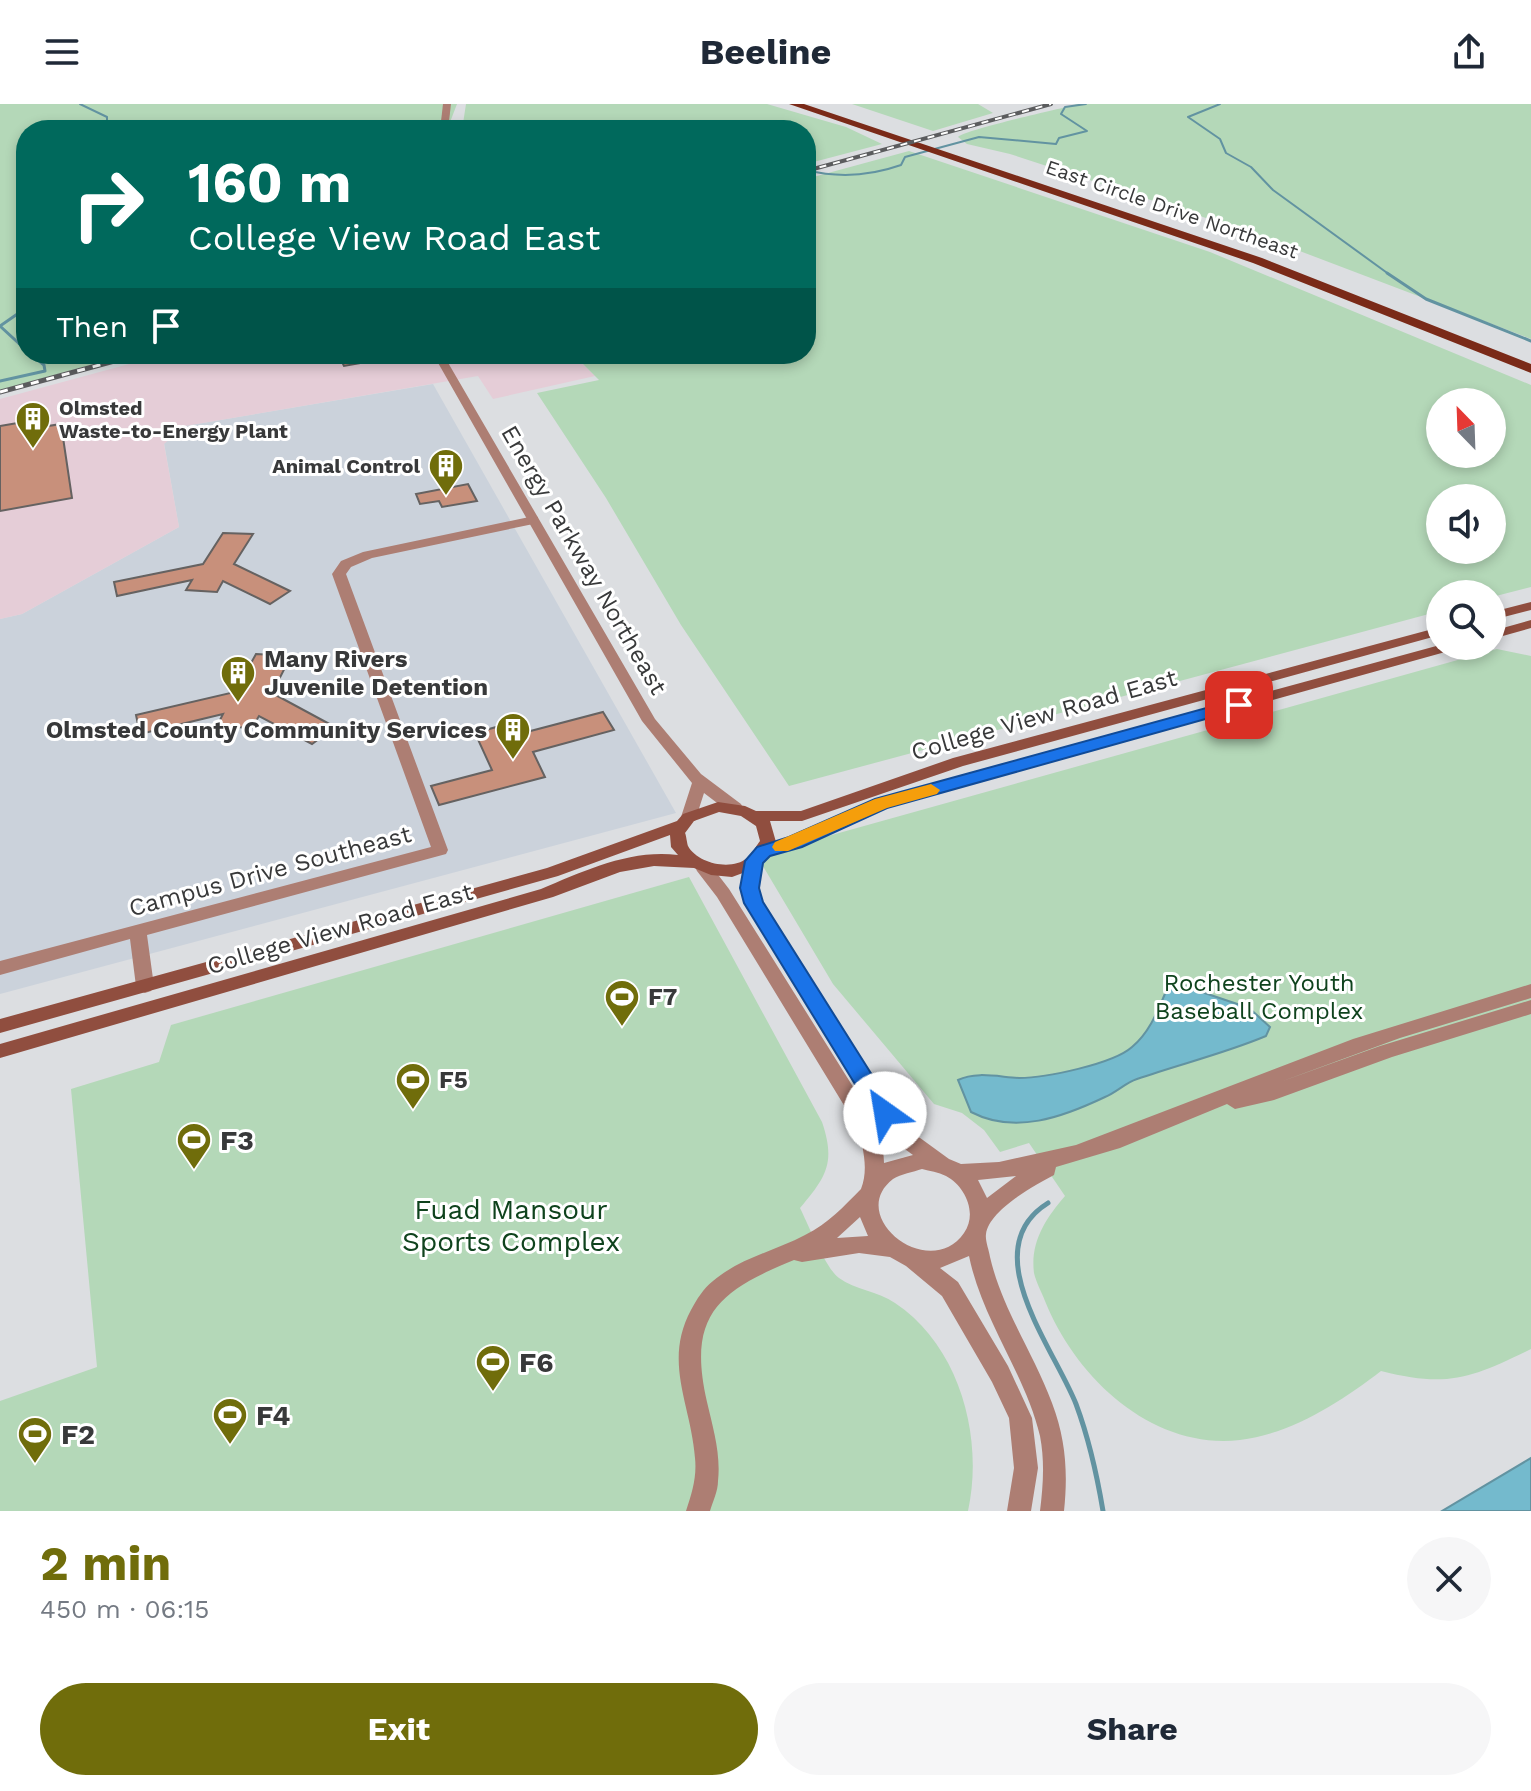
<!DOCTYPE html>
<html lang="en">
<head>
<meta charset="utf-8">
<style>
	body { margin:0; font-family:"Work Sans",sans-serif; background:#f6f6f7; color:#1f2937; height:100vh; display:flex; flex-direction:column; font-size:30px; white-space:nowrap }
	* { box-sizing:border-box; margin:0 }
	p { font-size:26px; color:#747a83 }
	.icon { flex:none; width:44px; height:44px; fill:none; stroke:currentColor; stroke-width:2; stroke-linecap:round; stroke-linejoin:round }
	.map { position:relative; height:1407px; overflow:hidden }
	.side { display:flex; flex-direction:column; background:#fff; flex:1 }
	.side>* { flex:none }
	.banner { position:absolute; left:16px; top:16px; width:800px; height:244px; border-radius:32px; box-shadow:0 4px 12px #0003; background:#00695c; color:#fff; overflow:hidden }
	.needle { width:52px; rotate:337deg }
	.buttons { position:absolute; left:1426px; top:284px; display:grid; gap:16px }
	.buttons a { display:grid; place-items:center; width:80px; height:80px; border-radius:50%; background:#fff; box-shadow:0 4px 12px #0003; font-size:40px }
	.pin { position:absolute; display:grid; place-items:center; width:68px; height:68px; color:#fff; margin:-34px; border-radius:16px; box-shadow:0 4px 12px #0006 }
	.me { position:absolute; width:88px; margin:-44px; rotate:328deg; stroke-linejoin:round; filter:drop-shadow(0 0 6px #0008) }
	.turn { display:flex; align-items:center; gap:28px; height:168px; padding:0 40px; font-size:36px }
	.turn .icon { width:104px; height:104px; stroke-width:2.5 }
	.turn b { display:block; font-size:56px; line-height:68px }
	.then { display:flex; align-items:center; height:76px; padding:0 40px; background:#0003; gap:16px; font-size:30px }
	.round { display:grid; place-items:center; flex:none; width:84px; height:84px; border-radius:42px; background:#f6f6f7 }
	.headline { display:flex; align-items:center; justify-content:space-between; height:136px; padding:0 40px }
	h1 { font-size:48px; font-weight:700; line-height:60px; color:#706d0b }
	.primary-button { display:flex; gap:16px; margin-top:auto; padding:16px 40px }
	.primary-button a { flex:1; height:92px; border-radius:48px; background:#706d0b; color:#fff; font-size:32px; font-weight:700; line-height:92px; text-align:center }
	.primary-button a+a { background:#f6f6f7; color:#1f2937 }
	header { display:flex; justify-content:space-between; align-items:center; height:104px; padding:0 40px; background:#fff; font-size:36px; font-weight:700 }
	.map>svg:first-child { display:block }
	.built { fill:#cbd2db }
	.industrial { fill:#e5cdd7 }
	.green { fill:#b4d8b8; fill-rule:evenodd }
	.water { fill:#74bacd; stroke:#6293a1; stroke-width:2 }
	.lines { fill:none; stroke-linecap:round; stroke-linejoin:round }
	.stream-far2 { stroke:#6293a1; stroke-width:2 }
	.stream-far1 { stroke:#6293a1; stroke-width:3 }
	.stream { stroke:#6293a1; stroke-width:5 }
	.building { fill:#c8907b; stroke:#656261; stroke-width:2 }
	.minor { fill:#ad7e73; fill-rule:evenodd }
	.tertiary { fill:#ad7e73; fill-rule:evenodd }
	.secondary { fill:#904e3f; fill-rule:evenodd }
	.primary { fill:#7a2a18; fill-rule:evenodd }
	.rail-far1-casing { stroke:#5b5c5e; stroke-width:4 }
	.rail-casing { stroke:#5b5c5e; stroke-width:5 }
	.rail-far1 { stroke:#fff; stroke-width:2; stroke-dasharray:7; stroke-linecap:butt }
	.rail { stroke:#fff; stroke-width:3; stroke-dasharray:8; stroke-linecap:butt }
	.route { fill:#1a73e8; stroke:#114b97; stroke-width:2 }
	.slow { fill:#f59e0b }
	.labels { text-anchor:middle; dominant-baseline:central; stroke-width:6; stroke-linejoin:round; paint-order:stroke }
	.far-street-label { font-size:20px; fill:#38393a; stroke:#fff }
	.far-poi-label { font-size:20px; font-weight:bold; fill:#38393a; stroke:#fff; text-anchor:start }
	.street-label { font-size:24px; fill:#38393a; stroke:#fff }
	.poi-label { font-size:24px; font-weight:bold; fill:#38393a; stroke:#fff; text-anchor:start }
	.park-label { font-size:24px; fill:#0f431d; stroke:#fff }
	.near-poi-label { font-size:28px; font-weight:bold; fill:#38393a; stroke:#fff; text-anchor:start }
	.near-park-label { font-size:28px; fill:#0f431d; stroke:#fff }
</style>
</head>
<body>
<header><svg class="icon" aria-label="menu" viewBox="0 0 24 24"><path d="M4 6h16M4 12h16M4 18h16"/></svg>Beeline<svg class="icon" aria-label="share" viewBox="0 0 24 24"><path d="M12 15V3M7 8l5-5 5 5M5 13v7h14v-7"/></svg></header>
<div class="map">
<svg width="1531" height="1407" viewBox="0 0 1531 1407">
	<rect width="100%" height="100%" fill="#dcdee1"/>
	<path class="built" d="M433,280l243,429 -676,181v-375l22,-5 157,-87 -15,-84 21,-17z"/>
	<path class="industrial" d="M166,250h407l22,22 -102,23 -15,-23 -293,50 -21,18 15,83 -157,87 -22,5v-220z"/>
	<g class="green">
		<path d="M0,0h457l-10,26h-421v224h104l-130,36z"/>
		<path d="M466,0h301l79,23 36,17 -76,20v-34h-344z"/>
		<path d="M852,0h126l15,9 -60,18z"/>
		<path d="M1078,0h453v235l-276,-105 -245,-80 -43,-10 -9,-7c9,-8 98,-27 120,-33z"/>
		<path d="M909,47l301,101 321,133v202l-39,10v-3h-52v17l-651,175 -108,-161 -75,-127 -69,-105 62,-13 -26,-26h233v-175zM1440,298h52v52h-52zM1440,394h52v52h-52z"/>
		<path d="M1497,545l34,7v693c-60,29 -83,39 -150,22 -40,31 -90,63 -141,69 -88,10 -164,-62 -195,-139 -3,-8 -9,-19 -11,-28 -4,-31 12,-55 31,-77l-36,-53 -29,9 -16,-22 -22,-17 -28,-9 -101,-120 -76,-128z"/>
		<path d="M689,773l133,245c14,41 4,55 -22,86 8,16 26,61 39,70 16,12 39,13 56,25 65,43 89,135 73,208h-968v-110l97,-34 -26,-278 88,-27 12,-37z"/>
	</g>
	<g class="water">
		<path d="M1178,880l71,24 21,19 -4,9c-43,18 -86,28 -129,43 -12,4 -20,13 -32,18 -42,20 -90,38 -134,15l-13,-32c18,-9 41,-3 61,-2 26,0 94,-14 113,-31 18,-15 26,-37 35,-58z"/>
		<path d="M1531,1354v53h-89z"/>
	</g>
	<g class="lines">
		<g class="stream-far2">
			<path d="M80,0l27,13v5l-15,8"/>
			<path d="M1220,0l-32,13 32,22 6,14 25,14 22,23 117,85"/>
			<path d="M806,66c32,8 64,6 95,-5l4,-8 74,-20 77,7 3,-6 28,-7 -26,-17 4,-7 21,-3"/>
		</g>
		<g class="stream-far1">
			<path d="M1387,169l39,26 105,42"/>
			<path d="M26,204l-26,18 26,24"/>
			<path d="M0,277l45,-10 -1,-6 -13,-11"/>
		</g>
		<path class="stream" d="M1048,1099c-74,46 6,145 28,201 13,35 21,71 27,107"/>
	</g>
	<g class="building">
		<path d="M338,250h39l1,6 -34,6z"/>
		<path d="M47,314l1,8 13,-2 11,74 -72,13v-85z"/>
		<path d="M468,380l9,17 -35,6 -3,-6 -19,3 -4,-10z"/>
		<path d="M223,429l30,1 -19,30 56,27 -20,13 -47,-23 -6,11 -31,-2 6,-10 -75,16 -3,-14 89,-18z"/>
		<path d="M256,550l35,2 -19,37 63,34 -23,17 -53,-28 -7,12 -35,-2 6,-12 -83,20 -4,-19 99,-23z"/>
		<path d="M603,608l11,18 -81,22 12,25 -106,28 -8,-19 61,-16 -17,-37 39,-11 5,12z"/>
	</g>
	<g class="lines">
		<g class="minor">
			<path d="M443,0h8l-3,26h-8z"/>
			<path d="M534,412l4,1v6l-166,35 -21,9 -5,7 102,276 -2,4 -299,81 7,51 -3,5 -6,2 -6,-2 -3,-5 -6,-47 -130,36v-14l431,-114 -99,-273 9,-13 22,-9z"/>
		</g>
		<g class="tertiary">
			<path d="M433,250h10l212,365 46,55 40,30 2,4 -2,4h-12l-25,-19 -9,28h-12l-2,-4 11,-34 -50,-62z"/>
			<path d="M754,751l8,6 -5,27 5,14 143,225 44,32 12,5 38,-2 77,-17 277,-106 178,-55v14l-131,40 -120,44 100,-36 151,-46v14l-139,43 -118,43 -39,9 -8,-5 -107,44 -64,19 -2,8c-19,10 -65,35 -68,59 -1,7 3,16 4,23 12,52 44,97 62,146 14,37 16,70 12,108h-24c3,-25 5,-49 0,-75 -15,-63 -58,-116 -71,-180l-29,12 18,14 50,84 24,52 6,50 -7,43h-24l7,-43 -5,-50 -17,-36 -50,-86 -36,-30 -16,-9 -31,-4 -57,9 -8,-2c-76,31 -107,55 -87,142 6,26 14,52 11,79 0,10 -5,20 -8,30h-24c6,-18 11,-34 9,-53 -4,-54 -32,-96 -4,-148 6,-11 12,-21 22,-29 27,-23 62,-30 92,-46 23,-11 39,-29 56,-46 8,-20 2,-44 -5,-64l-139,-228 -20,-26 -2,-4 2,-4h12l20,26 143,228 11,29 1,17 29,-8 -22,-16 -146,-236 -4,-15 5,-27zM922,1065c8,2 16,3 24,7 19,10 32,37 18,57 -35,50 -119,-17 -71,-54 8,-5 20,-7 29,-10zM1016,1072l-29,22 -9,-18zM860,1113l8,19 -31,2z"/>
		</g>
		<g class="secondary">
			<path d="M1531,498v8l-39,10v-8z"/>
			<path d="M1531,516v8l-39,11v-8z"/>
			<path d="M1440,523v8l-477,131 -161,55h-32l6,21 99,-43 565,-154 18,1 -2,3 -569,158 -86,39 -36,11 -6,10 -27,10 -21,-2 -17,-7 -40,-2 -34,6 -67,25 -553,161v-14l541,-155c43,-18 89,-40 137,-34l-7,-8 -1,-12 -112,41 -558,157v-14l547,-151 130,-47 6,-7 35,-12 27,4 11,5h45l152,-53zM719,708l22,4 15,10 4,15c-4,5 -8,13 -13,17 -15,13 -49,6 -59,-12 -1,-2 -2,-12 -3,-13l9,-12z"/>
		</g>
		<path class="primary" d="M789,0h15l458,154 269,106v9l-278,-110z"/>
		<defs>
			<path id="rail-far1" d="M806,67l245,-67"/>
			<path id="rail" d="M0,288l140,-38"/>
		</defs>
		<use href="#rail-far1" class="rail-far1-casing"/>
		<use href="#rail" class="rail-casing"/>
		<use href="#rail-far1" class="rail-far1"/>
		<use href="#rail" class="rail"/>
	</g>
	<path class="route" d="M1239,595l6,2v7l-358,100 -85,39 -32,9 -7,7 -4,25 4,14 133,211 -4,7h-15l-133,-217 -4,-15 5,-27 12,-14 32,-10 86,-38z"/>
	<path class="slow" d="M931,680l9,6 -3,4 -50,14 -99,43h-13l-3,-4 3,-5 100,-43z"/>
	<defs>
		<symbol id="building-pin" viewBox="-11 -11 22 30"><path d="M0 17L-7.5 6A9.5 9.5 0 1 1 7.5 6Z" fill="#706d0b" stroke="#fff"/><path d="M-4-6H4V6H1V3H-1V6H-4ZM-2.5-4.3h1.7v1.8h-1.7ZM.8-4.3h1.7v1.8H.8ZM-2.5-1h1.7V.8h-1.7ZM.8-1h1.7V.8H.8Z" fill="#fff"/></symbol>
		<symbol id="stadium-pin" viewBox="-11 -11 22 30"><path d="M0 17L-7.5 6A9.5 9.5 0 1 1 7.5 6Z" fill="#706d0b" stroke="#fff"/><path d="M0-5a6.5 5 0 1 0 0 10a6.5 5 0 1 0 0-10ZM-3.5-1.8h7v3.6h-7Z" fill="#fff"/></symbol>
	</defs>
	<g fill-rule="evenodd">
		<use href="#building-pin" x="13" y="295" width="40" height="54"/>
		<use href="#building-pin" x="426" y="342" width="40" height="54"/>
		<use href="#building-pin" x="218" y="549" width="40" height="54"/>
		<use href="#building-pin" x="493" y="606" width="40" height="54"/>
		<use href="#stadium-pin" x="602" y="873" width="40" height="54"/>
		<use href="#stadium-pin" x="393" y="956" width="40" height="54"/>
		<use href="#stadium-pin" x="174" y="1016" width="40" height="54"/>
		<use href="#stadium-pin" x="473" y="1238" width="40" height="54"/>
		<use href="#stadium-pin" x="210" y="1291" width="40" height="54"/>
		<use href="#stadium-pin" x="15" y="1310" width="40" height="54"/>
	</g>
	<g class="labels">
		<g class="far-street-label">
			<text transform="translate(1172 105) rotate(19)">East Circle Drive Northeast</text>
		</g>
		<g class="far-poi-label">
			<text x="59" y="304">Olmsted<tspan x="59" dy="23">Waste-to-Energy Plant</tspan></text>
			<text x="420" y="362" text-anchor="end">Animal Control</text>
		</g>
		<g class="street-label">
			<text transform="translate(584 456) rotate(60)">Energy Parkway Northeast</text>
			<text transform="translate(1044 611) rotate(-16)">College View Road East</text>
			<text transform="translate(270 767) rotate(-15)">Campus Drive Southeast</text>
			<text transform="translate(340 825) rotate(-16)">College View Road East</text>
		</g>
		<g class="poi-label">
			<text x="264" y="555">Many Rivers<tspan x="264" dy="28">Juvenile Detention</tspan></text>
			<text x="487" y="626" text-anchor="end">Olmsted County Community Services</text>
			<text x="648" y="893">F7</text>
			<text x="439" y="976">F5</text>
		</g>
		<g class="park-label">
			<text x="1259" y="879">Rochester Youth<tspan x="1259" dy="28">Baseball Complex</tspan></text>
		</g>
		<g class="near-poi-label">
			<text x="220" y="1036">F3</text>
			<text x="519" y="1258">F6</text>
			<text x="256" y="1311">F4</text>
			<text x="61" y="1330">F2</text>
		</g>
		<g class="near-park-label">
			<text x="511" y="1105">Fuad Mansour<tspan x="511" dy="32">Sports Complex</tspan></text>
		</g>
	</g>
</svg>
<div class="buttons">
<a><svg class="needle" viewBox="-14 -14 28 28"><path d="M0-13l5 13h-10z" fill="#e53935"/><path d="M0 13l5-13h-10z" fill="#747a83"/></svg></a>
<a><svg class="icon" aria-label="sound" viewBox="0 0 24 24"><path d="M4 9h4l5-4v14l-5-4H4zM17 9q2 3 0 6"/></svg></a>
<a><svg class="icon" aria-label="search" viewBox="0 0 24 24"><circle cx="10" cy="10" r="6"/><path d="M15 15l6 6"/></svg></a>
</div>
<div class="pin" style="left:1239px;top:601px;background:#d93025"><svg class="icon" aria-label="arrive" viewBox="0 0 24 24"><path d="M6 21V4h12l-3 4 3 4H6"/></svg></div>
<svg class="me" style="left:885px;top:1009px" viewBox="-20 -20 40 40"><circle r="19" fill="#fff"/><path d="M0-13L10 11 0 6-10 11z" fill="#1a73e8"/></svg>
<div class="banner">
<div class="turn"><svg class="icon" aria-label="right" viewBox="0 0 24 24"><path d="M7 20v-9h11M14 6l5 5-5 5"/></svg><div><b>160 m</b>College View Road East</div></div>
<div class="then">Then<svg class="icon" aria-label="arrive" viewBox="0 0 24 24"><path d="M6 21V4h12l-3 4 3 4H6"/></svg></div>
</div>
</div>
<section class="side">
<div class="headline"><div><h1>2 min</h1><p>450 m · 06:15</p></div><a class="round"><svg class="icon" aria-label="close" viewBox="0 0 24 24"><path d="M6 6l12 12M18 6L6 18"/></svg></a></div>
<div class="primary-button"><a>Exit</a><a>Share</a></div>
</section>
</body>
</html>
